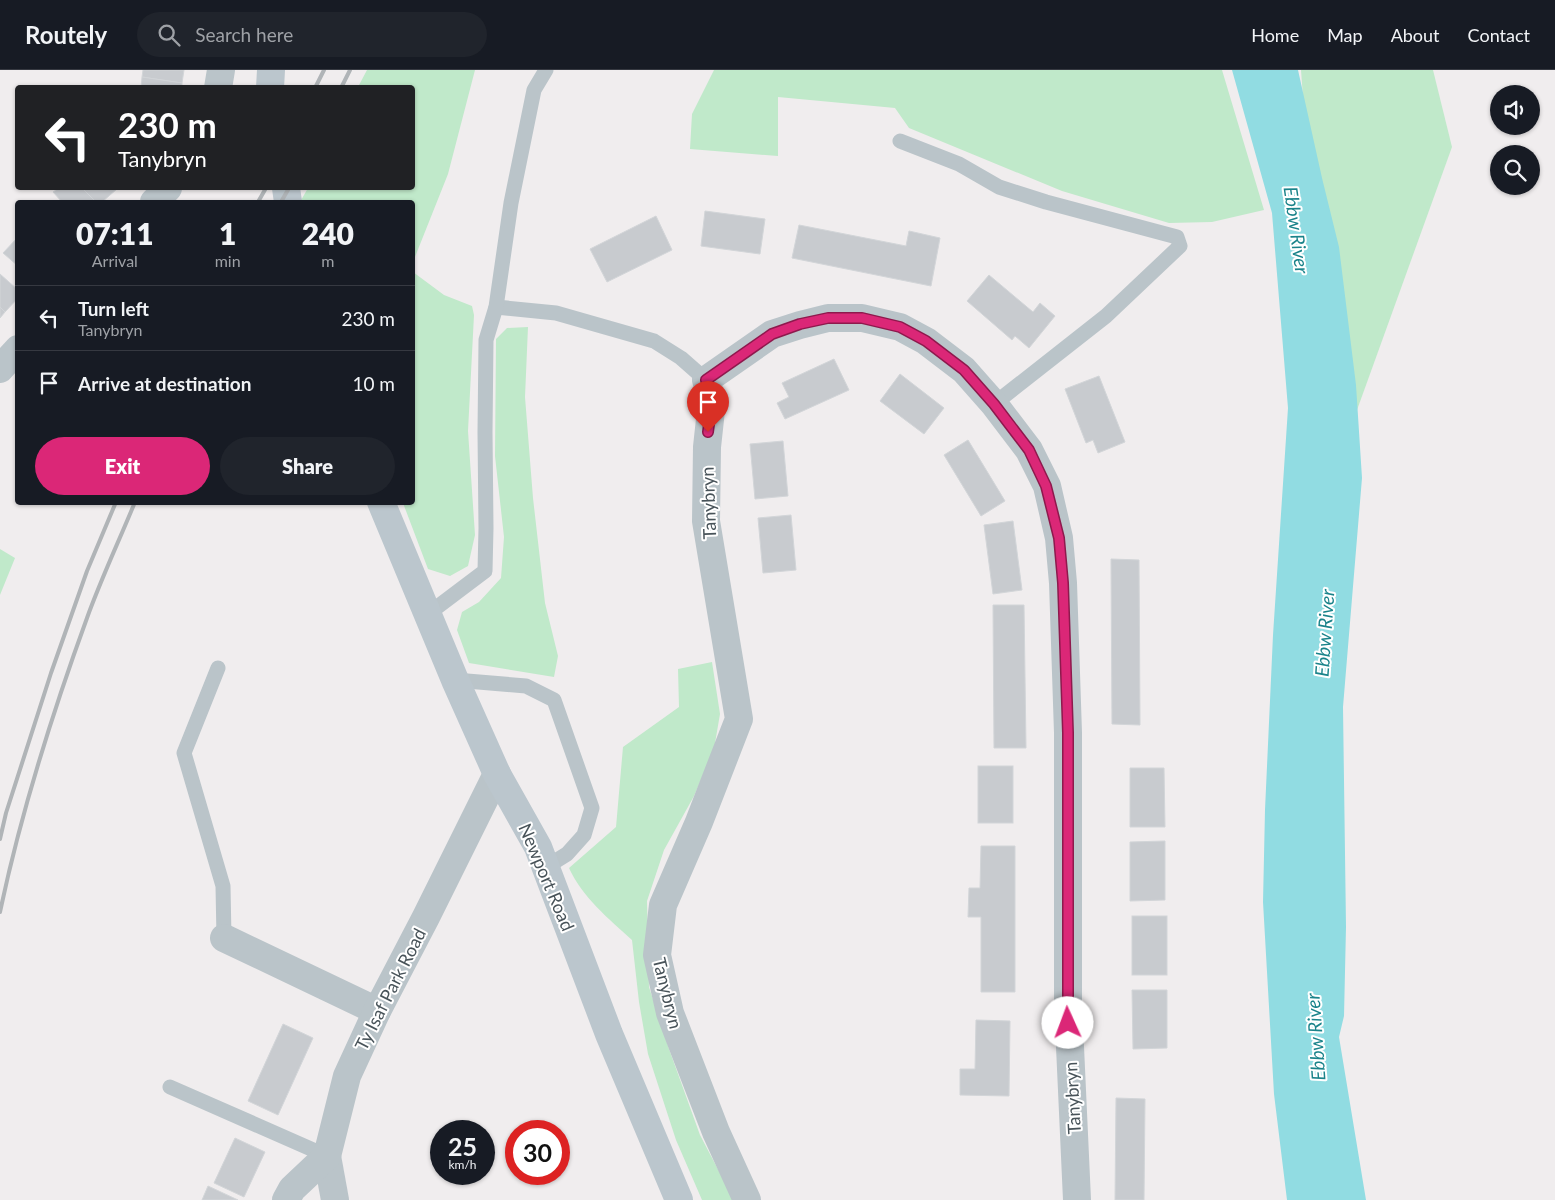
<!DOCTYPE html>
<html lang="en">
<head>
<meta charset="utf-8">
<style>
	body { margin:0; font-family:Lato,sans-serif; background:#20242c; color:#f1f3f6; height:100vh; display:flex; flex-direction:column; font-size:19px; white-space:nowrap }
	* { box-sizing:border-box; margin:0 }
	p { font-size:16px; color:#9ea1a6 }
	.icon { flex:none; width:28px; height:28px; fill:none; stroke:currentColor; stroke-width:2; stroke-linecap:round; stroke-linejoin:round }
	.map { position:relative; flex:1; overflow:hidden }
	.sheet { position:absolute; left:15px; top:130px; width:400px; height:305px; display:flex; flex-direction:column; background:#171b24; border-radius:5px; box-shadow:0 1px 4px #0004 }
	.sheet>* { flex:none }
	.hud { position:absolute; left:15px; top:15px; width:400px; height:105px; border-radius:5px; box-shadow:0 1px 4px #0004; background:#202124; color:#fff; overflow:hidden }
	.tools { position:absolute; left:1490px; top:15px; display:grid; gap:10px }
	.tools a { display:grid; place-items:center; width:50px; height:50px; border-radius:50%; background:#171b24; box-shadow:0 1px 4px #0004; font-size:25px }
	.speed { position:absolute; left:430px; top:1050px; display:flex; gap:10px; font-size:25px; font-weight:700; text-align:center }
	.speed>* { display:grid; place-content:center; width:65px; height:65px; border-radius:50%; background:#171b24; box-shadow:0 1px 4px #0004; line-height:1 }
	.speed small { font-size:12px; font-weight:400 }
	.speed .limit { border:8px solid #d22; background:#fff; color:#111 }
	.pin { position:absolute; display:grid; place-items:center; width:42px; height:42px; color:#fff; margin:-51px -21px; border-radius:50% 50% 50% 0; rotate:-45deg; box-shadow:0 0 5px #0007 }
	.pin .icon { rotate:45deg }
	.me { position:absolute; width:55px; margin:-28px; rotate:358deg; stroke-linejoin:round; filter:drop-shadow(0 0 4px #0008) }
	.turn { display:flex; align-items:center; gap:18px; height:105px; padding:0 20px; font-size:22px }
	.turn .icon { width:65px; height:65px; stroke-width:2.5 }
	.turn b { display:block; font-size:35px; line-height:42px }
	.eta { display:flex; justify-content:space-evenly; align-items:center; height:85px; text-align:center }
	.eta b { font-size:30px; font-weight:800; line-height:35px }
	.button { display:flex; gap:10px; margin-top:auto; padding:10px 20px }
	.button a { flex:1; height:58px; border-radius:30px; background:#db2777; color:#fff; font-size:20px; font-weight:800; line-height:58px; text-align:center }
	.button a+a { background:#20242c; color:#f1f3f6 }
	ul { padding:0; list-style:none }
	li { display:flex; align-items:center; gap:15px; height:65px; padding:0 20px; border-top:1px solid #363941 }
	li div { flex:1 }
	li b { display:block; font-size:19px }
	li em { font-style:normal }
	header { display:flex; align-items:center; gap:30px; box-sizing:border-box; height:70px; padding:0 25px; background:#171b24; border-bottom:1px solid #363941 }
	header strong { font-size:24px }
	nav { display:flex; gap:28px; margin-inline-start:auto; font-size:18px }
	.search { width:350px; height:45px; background:#20242c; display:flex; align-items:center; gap:12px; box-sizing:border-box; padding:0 18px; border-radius:28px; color:#9ea1a6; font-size:19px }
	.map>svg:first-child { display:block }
	.green { fill:#c0e9ca }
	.water { fill:#91dce2 }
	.building { fill:#c8cbcf; stroke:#d2d5d8 }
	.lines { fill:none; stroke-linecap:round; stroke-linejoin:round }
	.service { stroke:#bac4c9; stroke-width:15 }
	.minor { stroke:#bac4c9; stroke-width:28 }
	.secondary { stroke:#bbc6cd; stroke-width:28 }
	.rail { stroke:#b0b4b7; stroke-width:4 }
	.route-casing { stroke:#8e194d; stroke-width:12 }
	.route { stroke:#db2777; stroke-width:9 }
	.labels { text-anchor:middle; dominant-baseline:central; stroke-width:4; stroke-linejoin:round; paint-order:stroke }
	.street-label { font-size:18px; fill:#485359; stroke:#fff }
	.water-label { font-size:19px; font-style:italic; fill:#1a838a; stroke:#fff }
</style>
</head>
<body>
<header>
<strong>Routely</strong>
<div class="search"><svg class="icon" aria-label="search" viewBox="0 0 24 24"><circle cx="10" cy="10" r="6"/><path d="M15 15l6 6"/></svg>Search here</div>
<nav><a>Home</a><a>Map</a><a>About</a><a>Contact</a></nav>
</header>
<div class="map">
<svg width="1555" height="1130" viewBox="0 0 1555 1130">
	<rect width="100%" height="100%" fill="#f0edee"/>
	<g class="green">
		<path d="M367,0h108l-27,104 -35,88 -1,-60h-112l8,-14h104v-100l-54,-1z"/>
		<path d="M714,0h508l42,140 -52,12 -43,1 -107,-32 -153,-63 -14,-20 -117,-11v59l-88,-7 2,-35z"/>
		<path d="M1301,0h132l19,77 -121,335z"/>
		<path d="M413,202l31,23 28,11 2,9 -6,116 7,104 -7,31 -18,10 -22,-7 -25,-66 9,-1z"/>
		<path d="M528,257l-3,70 8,101 12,105 13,53 -4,21 -85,-14 -12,-33 5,-18 17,-10 22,-24 3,-41 -9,-81 1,-117 11,-11z"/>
		<path d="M0,479l15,9 -15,37z"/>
		<path d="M712,592l8,52 -6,35 -20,47 -30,54 -17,51 2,86 20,62 31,86 34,65h-32l-26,-60 -28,-86 -9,-52 -7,-62c-23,-21 -50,-43 -63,-72l47,-41 7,-80 56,-40 -1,-38z"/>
	</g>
	<path class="water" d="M1232,0h66l24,108 17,69 17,138 6,93 -19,229 3,220 -2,89 -5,21 27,163h-79l-13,-106 -11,-192 2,-92 8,-175 15,-227 -16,-195z"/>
	<g class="building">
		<path d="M143,0h41l-2,13 -40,-6z"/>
		<path d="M142,7l40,6v5h-41z"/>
		<path d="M59,118h23l14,14h-34l-9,-10z"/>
		<path d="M82,118h33l2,1 -15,13h-6z"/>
		<path d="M705,141l60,8 -5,35 -59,-8z"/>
		<path d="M656,146l16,34 -65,32 -17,-33z"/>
		<path d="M799,155l107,21 3,-15 31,7 -9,48 -139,-28z"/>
		<path d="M18,167v29l-15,-13z"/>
		<path d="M0,204l18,16v8l-13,14 -5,-5z"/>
		<path d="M989,205l44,37 7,-9 15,13 -26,32 -14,-12 -3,4 -45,-39z"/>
		<path d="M0,237l5,5 -5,6z"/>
		<path d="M834,289l15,31 -64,29 -8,-16 12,-6 -7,-14z"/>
		<path d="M900,304l44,34 -20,26 -44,-33z"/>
		<path d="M1099,306l26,66 -27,11 -5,-13 -7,3 -21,-54z"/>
		<path d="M968,370l37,61 -24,15 -37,-61z"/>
		<path d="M783,371l5,55 -33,3 -5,-55z"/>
		<path d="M791,445l5,55 -33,3 -5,-55z"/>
		<path d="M1013,451l9,69 -29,4 -9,-69z"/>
		<path d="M1111,489l28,1 1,165 -28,-1z"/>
		<path d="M993,535h31l2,143h-32z"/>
		<rect x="978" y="696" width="35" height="57"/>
		<path d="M1130,698h34l1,59h-35z"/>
		<path d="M1165,771v59l-35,1v-59z"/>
		<path d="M981,776h34v146h-34v-75h-13l1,-29h11z"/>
		<rect x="1132" y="846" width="35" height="59"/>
		<path d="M1132,920h35v58l-34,1z"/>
		<path d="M976,950l34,1 -1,75 -49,-1v-26h15z"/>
		<path d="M283,954l30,14 -35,77 -30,-14z"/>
		<path d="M1116,1028l29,1 -1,101h-29z"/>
		<path d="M235,1068l30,14 -21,45 -30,-14z"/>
		<path d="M208,1116l30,14h-36z"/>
	</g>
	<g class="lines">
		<g class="service">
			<path d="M900,71l59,23 40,23 47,15 131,35 3,9 -74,70 -112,88"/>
			<path d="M496,237l60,6 98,28 27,17 25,22"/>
			<path d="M428,544l57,-43 1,-43 -1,-96 1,-92 10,-33 15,-104 23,-113 12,-20"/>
			<path d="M218,598l-34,85 39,133 1,52"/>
			<path d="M455,610l71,6 28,14 38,108 -8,27 -17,19 -21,13"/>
			<path d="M170,1017l157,69"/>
		</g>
		<g class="minor">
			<path d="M218,18l3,-18"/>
			<path d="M154,132l14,-14"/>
			<path d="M0,299l18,-20"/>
			<path d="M224,868l153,73"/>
			<path d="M327,1086l8,44"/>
			<path d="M286,1130l6,-11 35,-33 20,-80 30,-65 49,-94 71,-143"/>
			<path d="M747,1130l-31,-68 -46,-119 -13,-58 6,-50 36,-83 40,-103 -33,-198 1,-74 5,-46 -6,-21 66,-46 28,-9 28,-7h34l38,9 26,14 38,29 30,34 35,46 18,36 12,52 4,45 5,150v270l9,197"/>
		</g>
		<g class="secondary">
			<path d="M270,18l1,-18"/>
			<path d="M286,118l2,14"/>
			<path d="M381,432l74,178 42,94 41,73 71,187 70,166"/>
		</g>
		<g class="rail">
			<path d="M315,18l9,-18"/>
			<path d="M341,18l9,-18"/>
			<path d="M258,132l8,-14"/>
			<path d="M281,132l8,-14"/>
			<path d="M0,769l6,-26 45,-140 36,-102 29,-69"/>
			<path d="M0,842c21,-100 52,-198 87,-294 14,-39 32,-77 48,-116"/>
		</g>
	</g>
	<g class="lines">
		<defs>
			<path id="route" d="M708,362l4,-31 -6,-21 66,-46 28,-10 28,-6h34l38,9 26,14 38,29 30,34 35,46 17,36 13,52 4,45 5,150v290"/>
		</defs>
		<use href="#route" class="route-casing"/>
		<use href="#route" class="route"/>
	</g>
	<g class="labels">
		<g class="street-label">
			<text transform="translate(708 433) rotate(-92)">Tanybryn</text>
			<text transform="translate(547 807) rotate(67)">Newport Road</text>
			<text transform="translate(390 919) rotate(-63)">Ty Isaf Park Road</text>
			<text transform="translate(668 923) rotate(76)">Tanybryn</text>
			<text transform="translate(1072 1028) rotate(-93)">Tanybryn</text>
		</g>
		<g class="water-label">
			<text transform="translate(1297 160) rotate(82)">Ebbw River</text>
			<text transform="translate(1324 563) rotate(-86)">Ebbw River</text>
			<text transform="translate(1315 967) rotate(-94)">Ebbw River</text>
		</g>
	</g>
</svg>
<div class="tools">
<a><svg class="icon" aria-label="sound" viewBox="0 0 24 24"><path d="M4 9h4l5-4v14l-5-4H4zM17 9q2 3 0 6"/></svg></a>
<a><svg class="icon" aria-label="search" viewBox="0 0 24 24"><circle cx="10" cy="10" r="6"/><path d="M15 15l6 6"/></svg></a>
</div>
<div class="speed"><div>25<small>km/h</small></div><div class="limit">30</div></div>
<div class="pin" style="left:708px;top:362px;background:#d93025"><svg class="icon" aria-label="arrive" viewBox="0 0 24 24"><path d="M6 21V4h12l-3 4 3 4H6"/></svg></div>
<svg class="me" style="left:1068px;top:953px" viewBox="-20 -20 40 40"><circle r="19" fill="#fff"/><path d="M0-13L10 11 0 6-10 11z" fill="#db2777"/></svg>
<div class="hud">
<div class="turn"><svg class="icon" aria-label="left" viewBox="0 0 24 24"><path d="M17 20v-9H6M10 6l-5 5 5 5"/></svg><div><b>230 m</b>Tanybryn</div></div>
</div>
<section class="sheet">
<div class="eta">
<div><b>07:11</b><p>Arrival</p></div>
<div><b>1</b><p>min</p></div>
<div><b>240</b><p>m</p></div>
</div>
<ul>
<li><svg class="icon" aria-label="left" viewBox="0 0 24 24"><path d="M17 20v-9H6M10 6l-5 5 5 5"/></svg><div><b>Turn left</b><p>Tanybryn</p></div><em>230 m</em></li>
<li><svg class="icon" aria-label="arrive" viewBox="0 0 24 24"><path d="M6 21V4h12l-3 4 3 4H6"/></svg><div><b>Arrive at destination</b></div><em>10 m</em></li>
</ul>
<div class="button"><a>Exit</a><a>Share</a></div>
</section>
</div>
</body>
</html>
